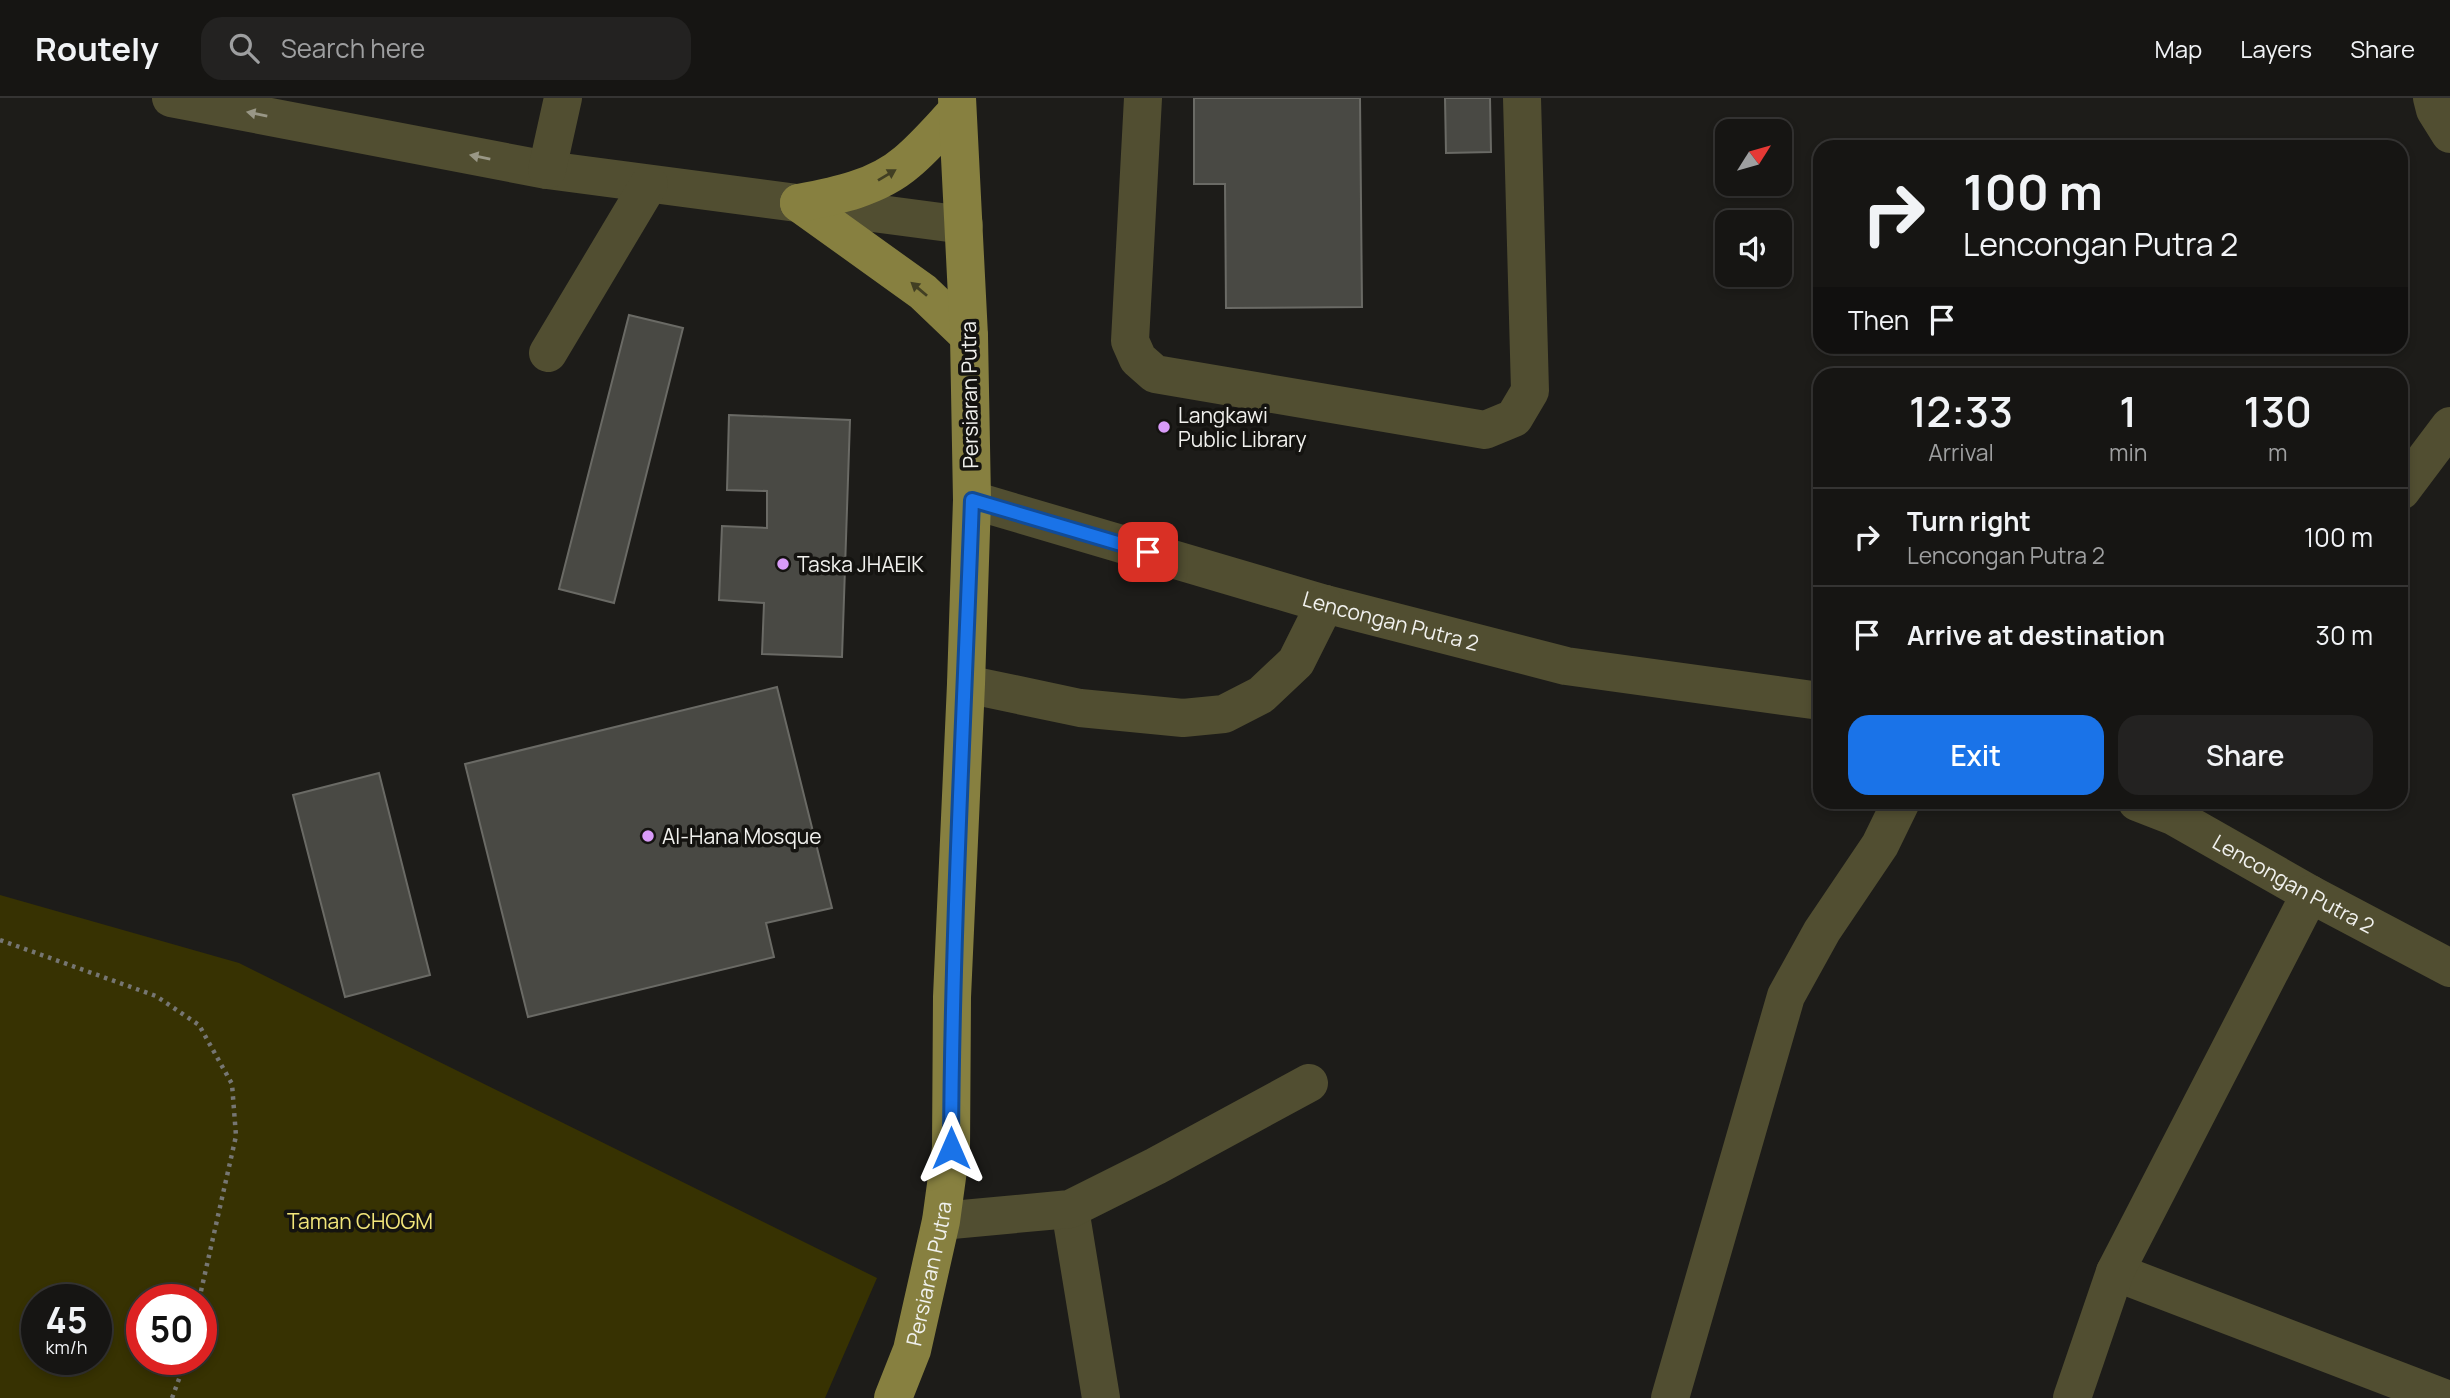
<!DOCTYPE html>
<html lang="en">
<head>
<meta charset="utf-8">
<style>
	body { margin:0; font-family:Manrope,sans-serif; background:#232221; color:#f1f3f6; height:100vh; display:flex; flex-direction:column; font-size:26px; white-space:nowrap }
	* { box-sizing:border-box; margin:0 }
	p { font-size:23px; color:#9e9fa0 }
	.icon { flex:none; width:38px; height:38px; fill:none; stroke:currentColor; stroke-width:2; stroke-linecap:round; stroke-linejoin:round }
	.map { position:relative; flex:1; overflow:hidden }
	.drawer { position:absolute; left:1813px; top:270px; width:595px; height:441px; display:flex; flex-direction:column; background:#161513; border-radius:21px; box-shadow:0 4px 10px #0003,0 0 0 2px #353433 }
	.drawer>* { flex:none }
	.banner { position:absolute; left:1813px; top:42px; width:595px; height:214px; border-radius:21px; box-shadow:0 4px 10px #0003,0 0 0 2px #353433; background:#161513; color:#f1f3f6; overflow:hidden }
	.needle { width:46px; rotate:53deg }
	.controls { position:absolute; left:1715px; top:21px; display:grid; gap:14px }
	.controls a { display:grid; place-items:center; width:77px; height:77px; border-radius:14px; background:#161513; box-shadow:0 4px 10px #0003,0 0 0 2px #353433; font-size:35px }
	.speed { position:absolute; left:21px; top:1186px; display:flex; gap:14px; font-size:35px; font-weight:700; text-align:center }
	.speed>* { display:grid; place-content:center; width:91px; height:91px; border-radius:50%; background:#161513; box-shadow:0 4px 10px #0003,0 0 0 2px #353433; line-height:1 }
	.speed small { font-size:18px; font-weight:400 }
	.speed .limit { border:10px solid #d22; background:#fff; color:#111 }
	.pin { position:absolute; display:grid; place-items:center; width:60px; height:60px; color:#fff; margin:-30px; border-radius:14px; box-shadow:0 4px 10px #0006 }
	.me { position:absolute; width:77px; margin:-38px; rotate:0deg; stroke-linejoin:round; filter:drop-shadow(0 0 5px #0008) }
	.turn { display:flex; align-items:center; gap:24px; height:147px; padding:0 35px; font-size:32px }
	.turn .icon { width:91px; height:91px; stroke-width:2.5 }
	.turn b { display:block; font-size:49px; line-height:60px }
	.then { display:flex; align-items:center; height:66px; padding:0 35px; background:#0003; gap:14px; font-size:26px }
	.eta { display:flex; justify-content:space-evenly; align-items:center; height:119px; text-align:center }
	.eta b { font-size:42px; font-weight:600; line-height:49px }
	.cta { display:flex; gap:14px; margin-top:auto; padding:14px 35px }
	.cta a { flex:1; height:80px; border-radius:21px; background:#1a73e8; color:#fff; font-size:28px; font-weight:600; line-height:80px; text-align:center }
	.cta a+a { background:#232221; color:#f1f3f6 }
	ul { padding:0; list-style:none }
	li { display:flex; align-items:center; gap:21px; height:98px; padding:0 35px; border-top:2px solid #353433 }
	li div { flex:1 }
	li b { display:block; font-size:26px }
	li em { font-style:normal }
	header { display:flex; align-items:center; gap:42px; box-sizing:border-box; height:98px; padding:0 35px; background:#161513; border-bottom:2px solid #353433 }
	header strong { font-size:33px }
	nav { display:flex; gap:38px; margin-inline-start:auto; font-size:24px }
	.search { width:490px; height:63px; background:#232221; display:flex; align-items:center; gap:18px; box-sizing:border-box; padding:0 24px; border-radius:21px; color:#9e9fa0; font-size:26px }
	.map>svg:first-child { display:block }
	.green { fill:#373202; fill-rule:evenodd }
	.building { fill:#494944; stroke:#6a6a65; stroke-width:2 }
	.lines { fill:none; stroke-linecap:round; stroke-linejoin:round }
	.path { stroke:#767673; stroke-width:4.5; stroke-dasharray:3.5 5; stroke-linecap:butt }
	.minor { stroke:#514e31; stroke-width:38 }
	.major { stroke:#878040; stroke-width:38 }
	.oneway { fill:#999786 }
	.oneway2 { fill:#423f23 }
	.route-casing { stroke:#114b97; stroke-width:18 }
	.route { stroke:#1a73e8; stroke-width:12 }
	.poi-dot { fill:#d89bf8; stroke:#141310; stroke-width:2.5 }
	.labels { text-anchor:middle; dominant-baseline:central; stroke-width:7; stroke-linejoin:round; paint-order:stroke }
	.street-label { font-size:21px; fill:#f1f1ee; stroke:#141310 }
	.poi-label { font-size:21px; fill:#f1f1ee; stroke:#141310; text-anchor:start }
	.park-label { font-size:21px; fill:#f2e67a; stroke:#141310 }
</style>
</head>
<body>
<header>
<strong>Routely</strong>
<div class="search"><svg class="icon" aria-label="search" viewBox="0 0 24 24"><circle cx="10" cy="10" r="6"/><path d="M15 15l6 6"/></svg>Search here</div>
<nav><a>Map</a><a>Layers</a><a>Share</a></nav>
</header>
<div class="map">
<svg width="2450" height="1300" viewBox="0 0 2450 1300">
	<rect width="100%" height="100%" fill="#1d1c19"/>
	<path class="green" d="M0,797l239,68 638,315 -52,120h-825zM37,1202h59v60h-59zM142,1202h59v60h-59z"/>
	<g class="building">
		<path d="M1194,0h166l2,209 -136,1 -1,-124h-31z"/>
		<path d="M1445,0h45l1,54 -45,1z"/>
		<path d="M629,217l54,13 -69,275 -55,-14z"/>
		<path d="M729,317l121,5 -8,237 -80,-3 2,-51 -45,-3 3,-74 45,2v-37l-40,-1z"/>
		<path d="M777,589l55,221 -66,15 8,34 -246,60 -63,-253z"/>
		<path d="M379,675l51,202 -85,22 -52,-202z"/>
	</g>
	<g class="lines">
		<g class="path">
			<path d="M0,842l156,56 43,29 33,59 4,52 -37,164"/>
			<path d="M172,1300l14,-38"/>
		</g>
		<g class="minor">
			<path d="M171,0l376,72 417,55"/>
			<path d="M1143,0l-13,243 8,18 17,15 330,56 29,-12 16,-27 -8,-293"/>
			<path d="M2432,0l3,12 15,24"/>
			<path d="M547,72l16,-72"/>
			<path d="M548,255l101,-169"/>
			<path d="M2401,393l49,-65"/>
			<path id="s1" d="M972,402l353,104 241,62 254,35"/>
			<path d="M966,586l114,24 103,10 41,-4 37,-19 35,-33 29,-58"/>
			<path id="s2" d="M2137,704l36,14 137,78 140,74"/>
			<path d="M1070,1111l31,189"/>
			<path d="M941,1123l129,-12 86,-43 153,-83"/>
			<path d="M2115,1174l329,126"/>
			<path d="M1670,1300l116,-402 36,-65 58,-86 21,-43"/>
			<path d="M2072,1300l43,-126 195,-378"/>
		</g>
		<g class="major">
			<path d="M799,105l124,89 46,44"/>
			<path d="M799,105c37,-7 78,-15 108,-41 18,-15 34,-34 50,-51"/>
			<path id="s3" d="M893,1300l19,-48 29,-129 10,-73 1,-151 14,-313 6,-184 -3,-164 -12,-238"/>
		</g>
	</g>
	<defs><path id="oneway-solid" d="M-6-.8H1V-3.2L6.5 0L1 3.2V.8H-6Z" transform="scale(1.75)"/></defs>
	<g class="oneway">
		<use href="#oneway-solid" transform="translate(257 16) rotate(-169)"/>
		<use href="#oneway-solid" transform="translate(480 59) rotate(-169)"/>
	</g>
	<g class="oneway2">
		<use href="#oneway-solid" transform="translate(887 77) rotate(-31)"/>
		<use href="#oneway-solid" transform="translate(919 191) rotate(-140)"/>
	</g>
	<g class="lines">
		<defs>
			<path id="route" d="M951,1050c1,-216 13,-432 21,-648l176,52"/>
		</defs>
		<use href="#route" class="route-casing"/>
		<use href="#route" class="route"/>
	</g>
	<g class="poi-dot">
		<circle cx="1164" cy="329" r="7"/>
		<circle cx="783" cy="466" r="7"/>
		<circle cx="648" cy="738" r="7"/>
	</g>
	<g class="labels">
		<g class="street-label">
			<text transform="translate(969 297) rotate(-91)">Persiaran Putra</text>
			<text stroke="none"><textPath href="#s1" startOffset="436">Lencongan Putra 2</textPath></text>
			<text stroke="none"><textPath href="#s2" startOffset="177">Lencongan Putra 2</textPath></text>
			<text stroke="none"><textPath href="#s3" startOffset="130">Persiaran Putra</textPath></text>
		</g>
		<g class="poi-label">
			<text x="1178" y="317">Langkawi<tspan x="1178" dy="24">Public Library</tspan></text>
			<text x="797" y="466">Taska JHAEIK</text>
			<text x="662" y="738">Al-Hana Mosque</text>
		</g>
		<g class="park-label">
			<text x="360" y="1123">Taman CHOGM</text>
		</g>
	</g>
</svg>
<div class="controls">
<a><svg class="needle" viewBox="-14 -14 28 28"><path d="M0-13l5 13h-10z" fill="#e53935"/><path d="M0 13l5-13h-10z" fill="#9e9fa0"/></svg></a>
<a><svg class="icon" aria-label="sound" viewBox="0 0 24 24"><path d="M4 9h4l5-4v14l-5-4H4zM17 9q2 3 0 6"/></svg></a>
</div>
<div class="speed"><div>45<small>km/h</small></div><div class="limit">50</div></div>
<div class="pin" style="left:1148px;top:454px;background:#d93025"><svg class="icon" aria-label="arrive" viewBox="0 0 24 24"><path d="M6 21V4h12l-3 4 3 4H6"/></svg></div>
<svg class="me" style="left:951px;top:1050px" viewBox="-20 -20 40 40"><path d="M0-17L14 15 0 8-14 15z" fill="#1a73e8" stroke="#fff" stroke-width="4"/></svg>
<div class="banner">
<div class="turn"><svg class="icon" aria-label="right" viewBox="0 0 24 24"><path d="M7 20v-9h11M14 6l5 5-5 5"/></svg><div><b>100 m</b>Lencongan Putra 2</div></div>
<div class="then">Then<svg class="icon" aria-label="arrive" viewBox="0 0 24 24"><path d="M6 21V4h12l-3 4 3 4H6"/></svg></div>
</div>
<section class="drawer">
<div class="eta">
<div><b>12:33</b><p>Arrival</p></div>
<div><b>1</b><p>min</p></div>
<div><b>130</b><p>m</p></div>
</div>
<ul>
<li><svg class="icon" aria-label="right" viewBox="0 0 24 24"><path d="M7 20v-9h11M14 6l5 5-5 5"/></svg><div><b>Turn right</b><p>Lencongan Putra 2</p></div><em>100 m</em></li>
<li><svg class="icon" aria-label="arrive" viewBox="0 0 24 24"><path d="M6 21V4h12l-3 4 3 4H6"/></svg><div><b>Arrive at destination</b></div><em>30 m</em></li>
</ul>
<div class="cta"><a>Exit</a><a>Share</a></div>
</section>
</div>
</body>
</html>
